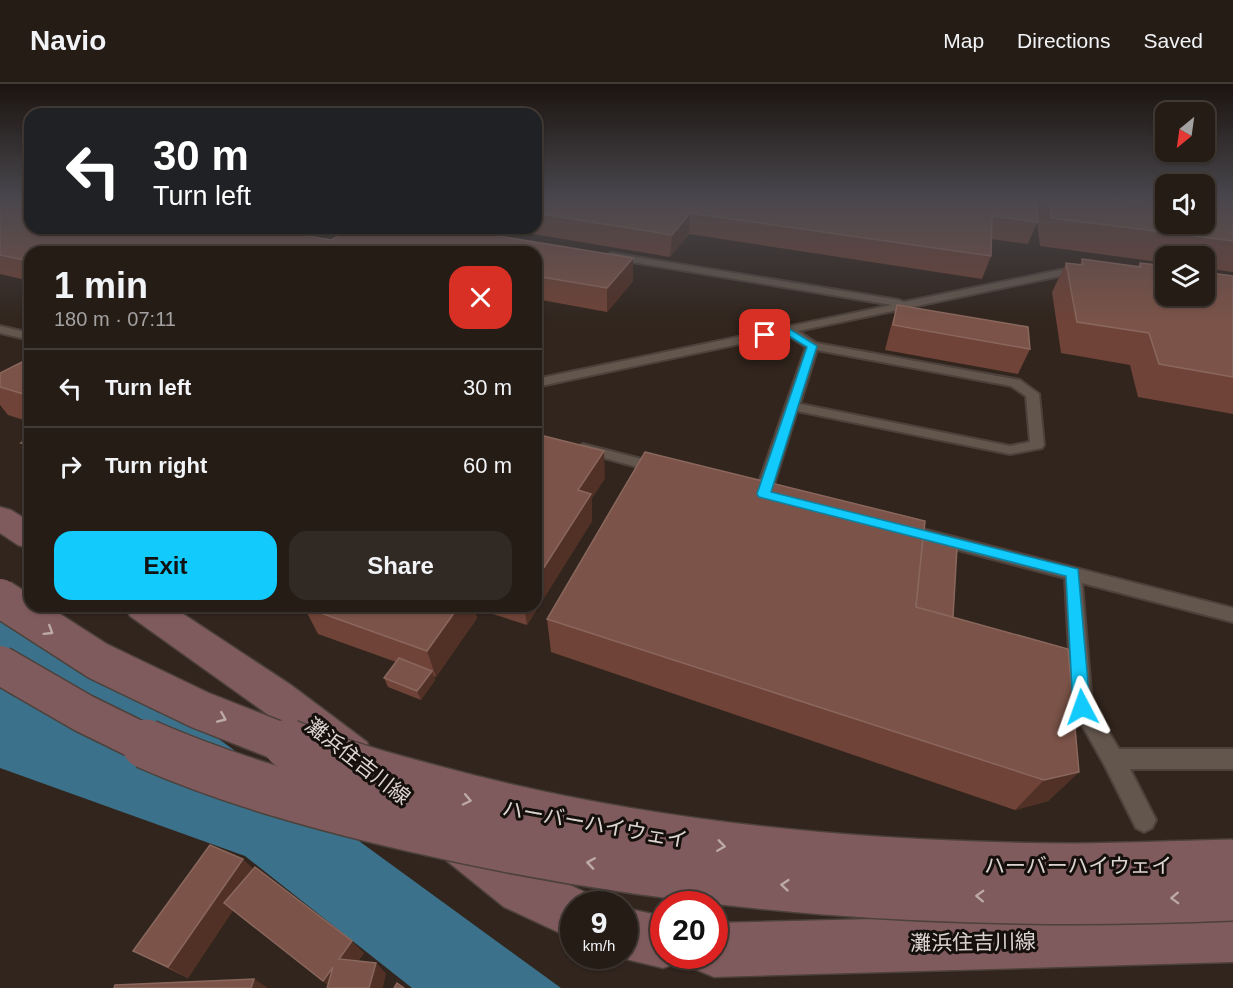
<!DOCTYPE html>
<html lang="en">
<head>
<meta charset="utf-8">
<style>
	body { margin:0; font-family:Helvetica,"Noto Sans JP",sans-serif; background:#312923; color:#f1f3f6; height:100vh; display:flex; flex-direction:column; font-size:22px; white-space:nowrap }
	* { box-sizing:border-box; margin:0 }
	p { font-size:20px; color:#a3a1a1 }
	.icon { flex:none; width:33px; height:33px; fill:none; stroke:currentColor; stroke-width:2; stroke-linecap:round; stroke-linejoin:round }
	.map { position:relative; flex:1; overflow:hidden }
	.side { position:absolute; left:24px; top:162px; width:518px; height:366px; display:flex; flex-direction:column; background:#251c16; border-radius:18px; box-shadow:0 2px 4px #0004,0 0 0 2px #423a35 }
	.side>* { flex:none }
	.banner { position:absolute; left:24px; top:24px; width:518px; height:126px; border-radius:18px; box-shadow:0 2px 4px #0004,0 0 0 2px #423a35; background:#202124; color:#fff; overflow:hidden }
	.needle { width:39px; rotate:209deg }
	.buttons { position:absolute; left:1155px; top:18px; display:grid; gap:12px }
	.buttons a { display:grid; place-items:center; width:60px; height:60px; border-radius:12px; background:#251c16; box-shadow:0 2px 4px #0004,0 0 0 2px #423a35; font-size:30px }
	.speed { position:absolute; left:560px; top:807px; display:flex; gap:12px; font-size:30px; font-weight:700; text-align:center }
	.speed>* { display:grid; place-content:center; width:78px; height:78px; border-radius:50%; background:#251c16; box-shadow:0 2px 4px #0004,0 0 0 2px #423a35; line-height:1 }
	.speed small { font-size:15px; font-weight:400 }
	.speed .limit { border:9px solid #d22; background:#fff; color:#111 }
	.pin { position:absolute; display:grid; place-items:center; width:51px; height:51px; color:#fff; margin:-26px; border-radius:12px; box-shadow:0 3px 9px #0006 }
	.me { position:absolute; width:66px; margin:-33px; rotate:356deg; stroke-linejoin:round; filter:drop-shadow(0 0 4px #0008) }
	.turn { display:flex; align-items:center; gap:21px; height:126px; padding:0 30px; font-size:27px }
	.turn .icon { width:78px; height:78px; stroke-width:2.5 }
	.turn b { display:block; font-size:42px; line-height:51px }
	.round { display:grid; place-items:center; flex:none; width:63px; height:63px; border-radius:18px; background:#312923 }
	.head { display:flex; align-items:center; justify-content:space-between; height:102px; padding:0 30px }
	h1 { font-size:36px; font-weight:700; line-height:45px }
	.action { display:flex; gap:12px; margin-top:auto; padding:12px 30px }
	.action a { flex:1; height:69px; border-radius:18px; background:#12cafb; color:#111; font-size:24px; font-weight:700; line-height:69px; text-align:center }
	.action a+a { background:#312923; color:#f1f3f6 }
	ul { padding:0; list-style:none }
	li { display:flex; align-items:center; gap:18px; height:78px; padding:0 30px; border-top:2px solid #423a35 }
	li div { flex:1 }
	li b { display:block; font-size:22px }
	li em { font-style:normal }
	header { display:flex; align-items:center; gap:36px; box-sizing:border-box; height:84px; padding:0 30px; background:#251c16; border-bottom:2px solid #423a35 }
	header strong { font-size:28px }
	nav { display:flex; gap:33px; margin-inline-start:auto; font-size:21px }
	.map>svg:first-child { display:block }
	.water { fill:#3b718a }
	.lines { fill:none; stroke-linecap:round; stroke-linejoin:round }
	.lane-casing { stroke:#4c413b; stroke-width:4 }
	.secondary-casing { stroke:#4c413b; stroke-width:3 }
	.lane { fill:#63564d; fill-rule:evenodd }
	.secondary { fill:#805b5d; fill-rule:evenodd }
	.secondary-bridge-far1-casing { stroke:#4c413b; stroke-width:41; stroke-linecap:butt }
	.secondary-bridge-casing { stroke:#4c413b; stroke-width:52; stroke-linecap:butt }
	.secondary-bridge-far1 { stroke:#805b5d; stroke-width:38 }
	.secondary-bridge { stroke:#805b5d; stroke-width:49 }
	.wall { fill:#6f4337 }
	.shaded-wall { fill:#513026 }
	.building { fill:#7b5348; stroke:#8a675d; stroke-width:1.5 }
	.oneway { stroke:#bcaaa7 }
	.route { fill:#12cafb; stroke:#0c83a3; stroke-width:1.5 }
	.labels { text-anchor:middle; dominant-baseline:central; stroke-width:6; stroke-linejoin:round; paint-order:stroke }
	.near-street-label { font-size:21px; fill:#dcd4cf; stroke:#15100c }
</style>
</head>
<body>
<header>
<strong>Navio</strong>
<nav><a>Map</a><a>Directions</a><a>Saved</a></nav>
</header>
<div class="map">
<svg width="1233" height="904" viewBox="0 0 1233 904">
	<rect width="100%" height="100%" fill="#31251d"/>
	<path class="water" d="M0,496l36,26 525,382h-149l-167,-132 -245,-88z"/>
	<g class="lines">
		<defs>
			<g id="lane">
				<path d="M611,169l288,47 5,2 156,-32 24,-2 5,3 -5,3 -24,2 -262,55 18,12 204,37 19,14 5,51 -2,3 -32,6 -213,-43 -26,83 -8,5 -8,-5 51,-147 -20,-13 -250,53v-8l356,-74 -284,-47 -2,-2zM817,266l194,36 15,10 4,46 -20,4 -210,-42z"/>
				<path d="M0,242l30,7v7l-30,-7z"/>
				<path d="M583,360l82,21 2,3 -7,5 -82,-22 -2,-3z"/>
				<path d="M903,440l330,84v14l-151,-39 10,122 27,44h114v20h-103l26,51 -4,8 -8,4 -8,-4 -31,-62 -33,-59 -7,-129 -168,-44 -2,-4 2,-4z"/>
			</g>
			<g id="secondary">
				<path d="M0,423l11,3 19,12v27l-12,-4 -18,-12z"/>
				<path d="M125,522h46l120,79 76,57 7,15 -7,15 -15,6 -15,-6 -74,-61 -133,-95z"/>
				<path d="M464,736l17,7 59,44 51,24 4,9h-22v35l-69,-32 -57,-46 -7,-17 7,-17z"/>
				<path d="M624,824l39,8v40h21l-2,5 -19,7 -50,-12h11z"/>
				<path d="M1233,826v52l-519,15 -19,-8 -5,-13h24v-33z"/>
			</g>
		</defs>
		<use href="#lane" class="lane-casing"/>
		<use href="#secondary" class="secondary-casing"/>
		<use href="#lane" class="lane"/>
		<use href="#secondary" class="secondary"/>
		<defs>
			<g id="secondary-bridge-far1">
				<path d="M0,514l98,63 102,49 92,36"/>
				<path d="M0,581l83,48 67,33"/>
			</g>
			<g id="secondary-bridge">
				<path d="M146,660c87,38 179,63 270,84 265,62 546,80 817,68"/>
				<path d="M288,660c59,24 122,40 184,56 196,49 400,67 602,68 53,0 106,-3 159,-4"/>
			</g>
		</defs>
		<use href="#secondary-bridge-far1" class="secondary-bridge-far1-casing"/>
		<use href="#secondary-bridge" class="secondary-bridge-casing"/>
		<use href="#secondary-bridge-far1" class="secondary-bridge-far1"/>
		<use href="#secondary-bridge" class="secondary-bridge"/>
	</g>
	<g class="wall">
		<path d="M0,111h30v33h231l70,12 21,-12h97l184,30v23l-26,31 -71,-13v-47h-506v29l-30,-7z"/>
		<path d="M536,111h555l22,3 1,-3h119v77l-29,-4v-12h-38v7l-126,-17 -3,-23 -9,21 -37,-5v17l-9,23 -293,-45 -19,23 -173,-29h39z"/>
		<path d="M1082,175l55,8 3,-4 93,13v138l-95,-17 -8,-32 -69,-12 -9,-61 14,-29 14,1z"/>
		<path d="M897,221l133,44 -12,25 -133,-24 5,-20z"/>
		<path d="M30,274v64l-22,-7 -8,-10v-32z"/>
		<path d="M536,350l69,44 -13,20v23l-65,104 -53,-17 3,10 -41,59 -2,-1 1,4 -14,20 -33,-13 -4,-9 12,-16 -78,-28 -14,-27 1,-1h231z"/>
		<path d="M30,353v17l-9,-11z"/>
		<path d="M923,454l30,79 126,155 -31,29 -33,9 -464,-158 -4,-33z"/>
		<path d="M254,785l110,84 -6,8 18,2 10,11 -58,11 -95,-75 -45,68 -33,-16 -22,-11z"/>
	</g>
	<g class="shaded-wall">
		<path d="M690,129l-1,21 -19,23 2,-22z"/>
		<path d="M633,174v23l-26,31v-24z"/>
		<path d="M604,367l1,27 -13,20v23l-65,104 -3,-19h12v-26l42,-90z"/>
		<path d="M459,522h15l3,12 -41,59 -9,-26z"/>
		<path d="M432,587l3,9 -14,20 -4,-9z"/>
		<path d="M1079,688l-31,29 -33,9 29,-30z"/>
		<path d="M243,775l15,14 -70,105 -20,-11z"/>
		<path d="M352,857l12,12 -13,17 -12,-11z"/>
		<path d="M376,879l10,11 -3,14h-14z"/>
		<path d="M333,883l-1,21 -9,-7z"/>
		<path d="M254,895l14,9h-17z"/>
	</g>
	<g class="building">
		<path d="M0,111h30v33h231l70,12 21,-12h97l184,30 -26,30 -71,-12v-24h-506v9l-30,-6z"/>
		<path d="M536,111h499l3,27 -46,-6 -1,40 -301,-43 -18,22 -136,-22z"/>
		<path d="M1048,111h43l48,6 -2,-6h29v29h38v-29h29v46l-181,-23z"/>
		<path d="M1082,175l59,8 -1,-4 26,3v30h38v-24l29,4v101l-74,-13 -10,-31 -72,-11 -11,-59 17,2z"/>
		<path d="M897,221l131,22 2,22 -137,-24z"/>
		<path d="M30,274v38l-30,-9v-14z"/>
		<path d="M536,350l68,17 -26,39 13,4 -55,86z"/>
		<path d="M30,353v8l-9,-2z"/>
		<path d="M645,368l280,69 -9,86 152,42 11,123 -35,8 -497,-161z"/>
		<path d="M923,454l34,9 -4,70 -37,-10z"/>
		<path d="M305,522h154l-32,45 -123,-44z"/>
		<path d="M399,574l33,13 -15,20 -33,-13z"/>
		<path d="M210,761l33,14 -75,108 -35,-16z"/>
		<path d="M255,783l97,74 -13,18 37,4 -7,25h-42l6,-21 -10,14 -99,-78z"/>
		<path d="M254,895l-3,9h-137l1,-3z"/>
		<path d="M397,899l7,5h-10z"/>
	</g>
	<defs><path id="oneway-chevron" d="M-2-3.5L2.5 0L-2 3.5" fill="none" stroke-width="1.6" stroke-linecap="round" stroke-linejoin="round" transform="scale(1.5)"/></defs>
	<g class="oneway">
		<use href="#oneway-chevron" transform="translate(49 547) rotate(32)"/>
		<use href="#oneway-chevron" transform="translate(222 634) rotate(23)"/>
		<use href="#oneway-chevron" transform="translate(467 716) rotate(12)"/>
		<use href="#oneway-chevron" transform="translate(721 762) rotate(8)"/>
		<use href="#oneway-chevron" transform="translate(591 779) rotate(-171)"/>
		<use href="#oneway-chevron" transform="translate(785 801) rotate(-175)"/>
		<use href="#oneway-chevron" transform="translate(980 812) rotate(-178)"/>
		<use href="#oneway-chevron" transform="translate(1175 814) rotate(178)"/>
	</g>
	<linearGradient id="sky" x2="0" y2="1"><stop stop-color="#1b1410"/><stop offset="0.47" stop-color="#48464c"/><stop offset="1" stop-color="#48464c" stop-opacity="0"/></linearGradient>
	<rect width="1233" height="238" fill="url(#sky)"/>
	<path class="route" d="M788,244l29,18 -46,146 307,77 12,138 -2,5 -6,2 -7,-2 -2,-5 -7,-131 -307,-79 -2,-3 50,-147 -21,-13 -21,4 -5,-3z"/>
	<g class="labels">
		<g class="near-street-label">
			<text transform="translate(358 677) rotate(38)">灘浜住吉川線</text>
			<text transform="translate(595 740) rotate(10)">ハーバーハイウェイ</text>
			<text x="1078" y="781">ハーバーハイウェイ</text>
			<text transform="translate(973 858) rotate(-1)">灘浜住吉川線</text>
		</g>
	</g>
</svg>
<div class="buttons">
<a><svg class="needle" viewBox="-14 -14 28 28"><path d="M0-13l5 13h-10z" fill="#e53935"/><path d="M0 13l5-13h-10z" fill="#a3a1a1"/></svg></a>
<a><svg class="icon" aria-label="sound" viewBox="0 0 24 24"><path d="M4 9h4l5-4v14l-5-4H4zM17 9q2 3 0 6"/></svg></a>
<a><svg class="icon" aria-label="layers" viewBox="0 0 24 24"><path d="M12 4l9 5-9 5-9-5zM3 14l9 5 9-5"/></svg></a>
</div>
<div class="speed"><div>9<small>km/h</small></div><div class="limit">20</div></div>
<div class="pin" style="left:765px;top:251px;background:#d93025"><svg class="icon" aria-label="arrive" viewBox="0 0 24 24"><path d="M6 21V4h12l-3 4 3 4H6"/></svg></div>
<svg class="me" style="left:1082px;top:623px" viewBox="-20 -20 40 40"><path d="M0-17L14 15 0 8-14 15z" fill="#12cafb" stroke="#fff" stroke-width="4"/></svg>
<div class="banner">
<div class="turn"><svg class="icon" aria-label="left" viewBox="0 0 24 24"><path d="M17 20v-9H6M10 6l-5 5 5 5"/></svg><div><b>30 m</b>Turn left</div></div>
</div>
<section class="side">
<div class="head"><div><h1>1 min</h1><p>180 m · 07:11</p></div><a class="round" style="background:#d93025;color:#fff"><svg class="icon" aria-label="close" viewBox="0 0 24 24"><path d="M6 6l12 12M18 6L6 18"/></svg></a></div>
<ul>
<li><svg class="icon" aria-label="left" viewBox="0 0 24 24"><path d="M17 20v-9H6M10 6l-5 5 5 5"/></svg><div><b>Turn left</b></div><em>30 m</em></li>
<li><svg class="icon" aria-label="right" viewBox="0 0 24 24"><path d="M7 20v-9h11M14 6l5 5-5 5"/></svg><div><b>Turn right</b></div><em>60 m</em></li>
</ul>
<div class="action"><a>Exit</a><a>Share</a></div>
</section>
</div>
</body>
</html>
